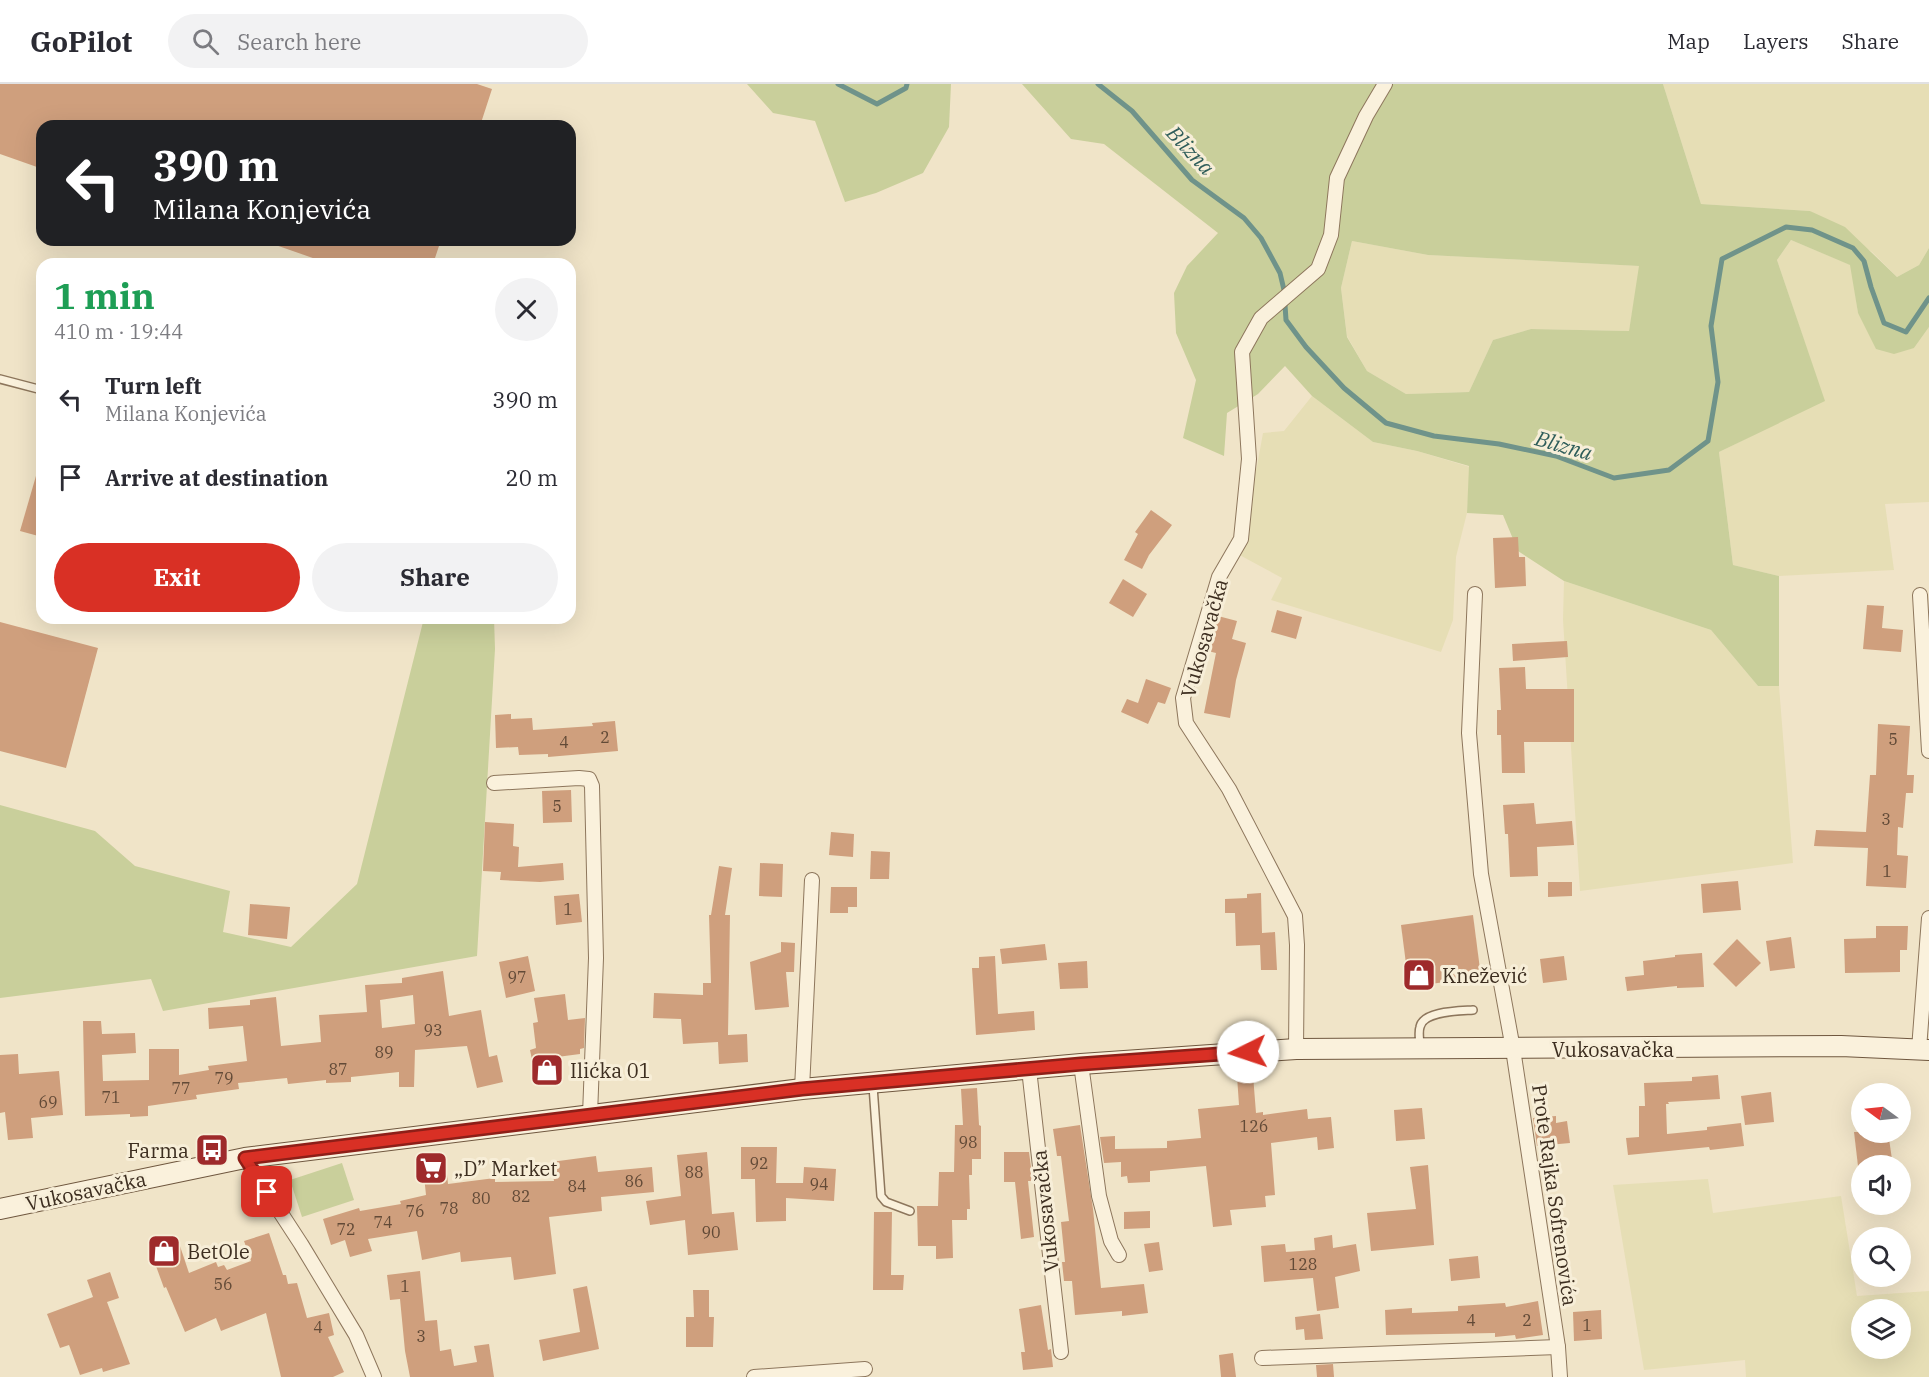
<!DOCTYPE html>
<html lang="en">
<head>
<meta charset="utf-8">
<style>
	body { margin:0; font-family:"IBM Plex Serif",serif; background:#f2f2f3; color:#2b2b33; height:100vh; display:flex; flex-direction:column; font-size:22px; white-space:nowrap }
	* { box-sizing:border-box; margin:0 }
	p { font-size:20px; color:#7c7c81 }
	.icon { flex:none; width:33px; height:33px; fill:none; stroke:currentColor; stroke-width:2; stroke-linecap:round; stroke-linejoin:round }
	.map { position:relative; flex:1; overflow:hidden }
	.side { position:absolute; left:36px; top:174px; width:540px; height:366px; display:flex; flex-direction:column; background:#fff; border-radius:18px; box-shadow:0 6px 24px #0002 }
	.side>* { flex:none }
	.banner { position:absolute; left:36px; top:36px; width:540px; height:126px; border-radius:18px; box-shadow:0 6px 24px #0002; background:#202124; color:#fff; overflow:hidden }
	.needle { width:39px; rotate:285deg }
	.buttons { position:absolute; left:1851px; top:999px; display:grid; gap:12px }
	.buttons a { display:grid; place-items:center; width:60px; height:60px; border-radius:50%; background:#fff; box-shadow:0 6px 24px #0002; font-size:30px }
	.pin { position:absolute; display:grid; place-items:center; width:51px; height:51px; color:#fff; margin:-26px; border-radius:12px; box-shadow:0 3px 9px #0006 }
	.me { position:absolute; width:66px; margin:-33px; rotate:266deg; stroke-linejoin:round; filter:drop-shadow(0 0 4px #0008) }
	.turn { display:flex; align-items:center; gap:21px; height:126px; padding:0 18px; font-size:27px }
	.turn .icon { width:78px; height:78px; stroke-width:2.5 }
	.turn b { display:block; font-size:42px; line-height:51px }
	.round { display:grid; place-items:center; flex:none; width:63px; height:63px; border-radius:32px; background:#f2f2f3 }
	.overview { display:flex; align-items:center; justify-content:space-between; height:102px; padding:0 18px }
	h1 { font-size:36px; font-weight:700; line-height:45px; color:#1e9e55 }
	.button { display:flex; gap:12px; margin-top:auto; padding:12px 18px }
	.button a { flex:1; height:69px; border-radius:36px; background:#d93025; color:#fff; font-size:24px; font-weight:700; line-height:69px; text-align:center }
	.button a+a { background:#f2f2f3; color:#2b2b33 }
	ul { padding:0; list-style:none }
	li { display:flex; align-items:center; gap:18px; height:78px; padding:0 18px }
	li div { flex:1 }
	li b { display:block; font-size:22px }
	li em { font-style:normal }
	header { display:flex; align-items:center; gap:36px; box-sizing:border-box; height:84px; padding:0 30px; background:#fff; border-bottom:2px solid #e1e1e2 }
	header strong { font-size:28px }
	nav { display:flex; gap:33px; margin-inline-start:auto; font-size:21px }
	.search { width:420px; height:54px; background:#f2f2f3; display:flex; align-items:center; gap:15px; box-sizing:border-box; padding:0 21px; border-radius:33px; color:#7c7c81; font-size:22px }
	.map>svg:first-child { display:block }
	.farmland { fill:#e6deb5; fill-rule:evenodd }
	.green { fill:#c9cf9b; fill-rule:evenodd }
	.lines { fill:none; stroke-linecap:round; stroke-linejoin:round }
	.stream { stroke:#6f938a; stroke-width:5 }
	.building { fill:#cf9f7d; fill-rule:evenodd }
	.service-casing { stroke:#8d765c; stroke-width:10 }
	.minor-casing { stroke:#8d765c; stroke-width:16 }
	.secondary-casing { stroke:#6f573f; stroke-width:22 }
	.service { stroke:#faf1dc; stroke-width:7 }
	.minor { stroke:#faf1dc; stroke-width:14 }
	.secondary { stroke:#faf1dc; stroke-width:20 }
	.route-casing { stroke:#8d1f18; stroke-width:15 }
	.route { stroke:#d93025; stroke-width:10 }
	.labels { text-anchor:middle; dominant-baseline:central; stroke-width:6; stroke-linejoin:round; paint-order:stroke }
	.number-label { font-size:16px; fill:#624a37 }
	.street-label { font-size:20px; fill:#3d2e20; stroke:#f7eed8 }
	.poi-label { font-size:20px; fill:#3d2e20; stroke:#f7eed8; text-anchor:start }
	.water-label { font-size:21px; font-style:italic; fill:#2f5d5a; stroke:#f7eed8 }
</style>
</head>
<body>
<header>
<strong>GoPilot</strong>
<div class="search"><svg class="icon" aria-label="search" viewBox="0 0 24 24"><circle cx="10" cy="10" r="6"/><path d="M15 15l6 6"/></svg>Search here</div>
<nav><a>Map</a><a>Layers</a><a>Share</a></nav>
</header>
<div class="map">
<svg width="1929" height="1293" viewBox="0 0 1929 1293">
	<rect width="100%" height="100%" fill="#f0e4c8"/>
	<g class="farmland">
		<path d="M1663,0h266v164l-10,17 -22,12 -25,-25 -62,-41 -109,-7z"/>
		<path d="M1791,156l60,25 7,48 56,35 15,-21v175l-44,2 9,66 -115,6 -46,-11 -14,-113 105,-52 -47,-140z"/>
		<path d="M1352,157l76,14 212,11 -11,65 -98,-2 -38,11 -24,52 -63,2 -39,-23 -20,-35 -6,-48z"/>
		<path d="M1312,312l61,46 44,9 53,16 -3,46 -11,44 -3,63 -12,32 -170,-52 11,-22 -48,-26 23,-86 6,-33 21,-2z"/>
		<path d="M1564,497l147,49 47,56h21l14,177 -213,28 -17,-271z"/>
		<path d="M1708,1095l5,34 128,-17 16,100 72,-5v86h-183l-1,-17 -101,10 -31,-185zM1862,1226h38v38h-38z"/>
	</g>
	<g class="green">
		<path d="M747,0h204l-2,43 -26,46 -47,20 -31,9 -30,-81 -42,-8z"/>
		<path d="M1022,0h641l38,120 109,7 35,16 52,50 22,-12 10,-17v79l-15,21 -20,6 -18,-5 -18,-36 -8,-48 -59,-25 -14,20 48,141 -106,51 14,113 46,11v110h-21l-47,-56 -147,-49 -46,-30 -15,-36 -36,-2 2,-47 -52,-15 -44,-9 -61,-46 -27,-30 -27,28 -31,19 -3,43 -41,-18 13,-58 -20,-47 -2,-40 13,-27 31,-33 -114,-89 -33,-5zM1352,157l76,14 211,11 -10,65 -98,-2 -38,11 -24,52 -63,2 -39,-23 -20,-34 -6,-49z"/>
		<path d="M424,534h70l1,31 -18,307 -314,55 -12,-32 -151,19v-193l95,26 40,35 95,25 -7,41 68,15 66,-63z"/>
		<path d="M342,1079l12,37 -52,17 -12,-37z"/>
	</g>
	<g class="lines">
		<g class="stream">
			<path d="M838,0l39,20 29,-16 1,-4"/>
			<path d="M1098,0l34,27 60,69 52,38 17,20 19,35 4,17 2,30 20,27 38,41 42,35 48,13 65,8 57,12 58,22 55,-8 39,-29 10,-59 -7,-56 11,-67 64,-32 26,3 41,18 11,13 7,26 13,36 22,9 23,-34"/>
		</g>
	</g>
	<g class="building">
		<path d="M0,0h477l15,5 -12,37h-438v27l-5,14 -37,-13z"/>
		<path d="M267,156h174l-8,24h-103l-63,-22z"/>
		<path d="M38,385h4v68l-22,-6z"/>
		<path d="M1151,426l21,15 -23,30 -7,14 -18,-9 14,-26 -3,-2z"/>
		<path d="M1518,453l1,20h6l1,29 -31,2 -2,-50z"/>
		<path d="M1123,495l24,15 -14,23 -24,-14z"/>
		<path d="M1867,521l17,1 -2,22 21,2 -2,22 -38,-3z"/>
		<path d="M1277,526l25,7 -6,22 -25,-7z"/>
		<path d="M1218,532l19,5 -5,18 14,4 -10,37 -6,38 -26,-5 12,-60 -8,-2z"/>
		<path d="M0,538l98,26 -32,120 -66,-17z"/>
		<path d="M1567,557l1,16 -55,4 -1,-17z"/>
		<path d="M1525,583l1,22h48v53h-50l1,31h-23l-1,-38h-4v-25h4l-2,-42z"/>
		<path d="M1146,595l25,9 -6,16 -7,-2 -10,22 -27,-12 6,-13 11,4z"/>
		<path d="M511,630v5l21,-1 1,12 60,-4 -1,-3 23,-2 3,30 -70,6v-3l-29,1 -1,-8 -22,1 -1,-33z"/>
		<path d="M1878,640l32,2 -3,49h7l-1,18h-7l-3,35 -5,-1 -1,28 11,1 -2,32 -40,-2 2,-38 -54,-2 2,-16 50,2 4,-57h6z"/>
		<path d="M571,706l1,32 -29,1 -1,-32z"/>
		<path d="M1534,719l2,21 36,-3 2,24 -37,2 1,29 -28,1 -2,-43h-3l-2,-29z"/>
		<path d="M485,738l29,2 -1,22 6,1 -1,20 45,-4 1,17 -24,2 -40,-2 1,-8 -18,-1z"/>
		<path d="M831,748l23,2 -1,23 -24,-2z"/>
		<path d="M871,767l19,1 -1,27h-19z"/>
		<path d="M760,779l23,1 -1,33 -23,-1z"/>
		<path d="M719,782l13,2 -7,47h5l-2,120 19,-1 1,28 -29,2 -1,-22 -35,2 -2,-25 -28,-1 1,-25 49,2v-12h8l-2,-68h2z"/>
		<path d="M1738,797l3,29 -38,3 -2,-29z"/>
		<path d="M1548,798h24v14l-24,1z"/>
		<path d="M831,803h26v20h-9v6h-18z"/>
		<path d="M1261,809l1,40 13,-1 2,38h-16l-1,-25 -24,1 -1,-33h-10v-14l22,-1v-4z"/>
		<path d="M579,810l3,28 -26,3 -2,-29z"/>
		<path d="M250,820l40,3 -3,32 -39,-4z"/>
		<path d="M1473,831l8,62 -72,10 -8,-62z"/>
		<path d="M1876,842h32l-1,24h-7v22l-55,1 -1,-34 32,-1z"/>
		<path d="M1791,853l4,31 -25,3 -4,-30z"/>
		<path d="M1737,855l24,24 -25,24 -23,-23z"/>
		<path d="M781,858l14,1 -1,29h-8l3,35 -34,3 -5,-48 31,-10z"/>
		<path d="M1045,860l2,16 -45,4 -2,-15z"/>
		<path d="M1702,869l2,34 -27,1v-2l-50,5 -2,-14 19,-2 -1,-14 32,-4v-2z"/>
		<path d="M528,872l7,35 -29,7 -7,-36z"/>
		<path d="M995,872l3,58 36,-3 1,19 -59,5 -4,-67h7v-11z"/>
		<path d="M1564,872l3,24 -24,3 -3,-24z"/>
		<path d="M1087,877l1,27 -28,1 -2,-26z"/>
		<path d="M443,887l6,45 32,-6 8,47 8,-2 6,27 -26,6 -10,-42 -52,4 -1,37h-15v-15l-48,5v5l-25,1v-3l-38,4 -1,-6 -49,5 1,6 -43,6 1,4 -49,7v10l-18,1v-3l-45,2 -2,-95h18l1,13 33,-1 1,20 -34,2 1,26 46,-1v-31h30v26l30,-5 -1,-4 39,-5 -4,-35 -34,3 -1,-21 42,-3v-5l26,-3 5,49 40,-4 -2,-27 48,-3 -2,-27 37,-2v-5zM413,911l2,29 -33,4 -2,-28z"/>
		<path d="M565,910l3,26 17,-2 -1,30 -4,1v5l-23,3 4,17 -25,5 -6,-29 6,-2 -3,-25 5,-1 -4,-24z"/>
		<path d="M18,970l1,20 40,-3 4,44 -32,3 2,20 -25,2 -3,-28 -5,1v-58z"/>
		<path d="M1253,991l3,38 7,-1v3l44,-6 1,10 23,-2 3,31 -16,2 -1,-13 -46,6 4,52 -10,1 1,11 -36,3 2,15 -19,2 -7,-61 -56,5v11l-22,1 -1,-7 -6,1v-15l-17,1 -4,-26 15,-1v13l52,-1v-7l34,-3 -3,-29 41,-4 -2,-29z"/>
		<path d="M1718,991l2,24 -52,3 1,2h-3l1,30 40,-4v-3l34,-4 3,23 -34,4 -1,-3 -81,8 -2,-17 13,-1v-31h6l-1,-23 48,-2v-4z"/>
		<path d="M977,1004l2,37 2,1v33h-9v16h-3l1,34h-3v11h-15l1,38 -17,1v-13h-18l-1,-40h21l1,-34h15l1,-47h8l-2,-36z"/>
		<path d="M1771,1008l3,30 -29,3 -4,-29z"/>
		<path d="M1422,1024l3,31 -29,2 -2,-31z"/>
		<path d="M1556,1032v7l11,-2 3,22 -33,3 -4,-28z"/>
		<path d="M1080,1041l13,84 8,79 43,-4 4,29 -26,3v-5l-47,4 -3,-34h-8l-2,-19h3l-4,-40 8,-1 -8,-65h-4l-4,-27z"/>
		<path d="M1854,1048h34l5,34h-35z"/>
		<path d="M741,1063h36l-1,36h27l1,-16 32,2 -2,32 -48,-3v23l-30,1 -1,-43h-14z"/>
		<path d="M707,1068l5,62 22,-2 4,38 -50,5 -3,-35 -35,5 -4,-24 35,-5 -4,-41z"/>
		<path d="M1004,1068h25l3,23 -1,6h-3l6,56 -13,2 -6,-57h-11z"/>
		<path d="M445,1070l3,30 47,-6v4l59,-1 -3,-19 45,-6 2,16 54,-5 2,25 -53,5 1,14 -53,6 7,57 -42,6 -3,-23 -50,5 -1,-10 -38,8 -5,-29 -49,8 4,12 -22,6 -5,-17 -14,5 -8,-26 36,-11 1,3 41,-7 -1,-3 26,-6 -4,-38z"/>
		<path d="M1428,1081l6,80 -63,6 -4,-38 49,-4 -6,-42z"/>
		<path d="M1150,1127v17l-26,1v-17z"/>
		<path d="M874,1128h18l-1,63h13l-1,15h-30z"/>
		<path d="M269,1149l14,42h3l2,9 9,-1 10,35 22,-5 5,22 -6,2 16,35 -11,5h-52l-15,-64 -45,18 -5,-13 -31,14 -19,-45 -2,1 -15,-41 28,-10 12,36 27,-11 2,5 6,-2 3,5 24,-9 -7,-20z"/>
		<path d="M1332,1151l1,13 23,-4 4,27 -25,6 4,31 -22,3 -4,-33 -49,4 -3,-36 24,-2 1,8 29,-2 -1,-12z"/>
		<path d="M1159,1158l4,28 -14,2 -5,-28z"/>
		<path d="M1478,1172l2,22 -29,3 -2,-22z"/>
		<path d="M420,1187l5,50 12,-1 3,31 11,-2 3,17 23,-4 -3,-16 15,-2 5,33h-84l-5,-26 -5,-52 -10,1 -3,-25z"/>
		<path d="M110,1188l9,26 -12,4 23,62 -27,8 -1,-4 -22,7 -11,-30 -9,3 -13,-34 46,-17 -6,-17z"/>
		<path d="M587,1202l12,63 -56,12 -4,-21 41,-8 -7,-43z"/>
		<path d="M693,1206h16v27h5l-1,30h-27v-30h8z"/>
		<path d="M1538,1217l5,34 -27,4 -1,-4 -20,2v-4l-109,2 -1,-25 27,-2v5l46,-2v-5l47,-3 1,4z"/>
		<path d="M1041,1221l7,45 3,-1 2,18 -30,3 -2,-18h4l-6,-43z"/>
		<path d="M1601,1226l1,29 -28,2 -1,-29z"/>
		<path d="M1320,1230l3,25 -18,1 -1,-11 -8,1 -1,-13z"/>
		<path d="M1233,1269l3,24h-15l-2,-22z"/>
		<path d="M1333,1280l1,13h-17l-1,-12z"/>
	</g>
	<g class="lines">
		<defs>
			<g id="service">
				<path d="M0,295l42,11"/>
				<path d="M1420,963c0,-7 -2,-14 0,-20 3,-16 39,-16 53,-17"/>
				<path d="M873,1002l8,110 5,6 24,9"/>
			</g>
			<g id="minor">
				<path d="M1475,510l-6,139 12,141 32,175 45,298 2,30"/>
				<path d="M1920,511l9,156"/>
				<path d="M494,699l85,-5 10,1 3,7 4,172 -6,157"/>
				<path d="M1296,965l1,-104 -2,-29 -66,-127 -43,-66 -3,-25 36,-121 22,-38 8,-80 -7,-107 19,-34 57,-49 13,-34 6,-57 29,-62 19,-32"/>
				<path d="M1919,965l10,-131"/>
				<path d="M1081,980l18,132 12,45 8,14"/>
				<path d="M1029,985l32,283"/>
				<path d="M802,1005l10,-209"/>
				<path d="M245,1074l56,86 55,91 18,42"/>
				<path d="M1262,1274l296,-11"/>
				<path d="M754,1293l111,-8"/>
			</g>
			<path id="secondary" d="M0,1125l245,-51 557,-69 279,-25 215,-15 545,-3 88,4"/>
		</defs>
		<use href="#service" class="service-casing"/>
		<use href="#minor" class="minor-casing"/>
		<use href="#secondary" class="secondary-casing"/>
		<use href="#service" class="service"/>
		<use href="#minor" class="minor"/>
		<use href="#secondary" class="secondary"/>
	</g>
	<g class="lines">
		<defs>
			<path id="route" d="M267,1108l-22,-34 557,-69 279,-25 167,-12"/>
		</defs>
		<use href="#route" class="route-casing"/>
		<use href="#route" class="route"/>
	</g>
	<defs>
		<symbol id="shop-square" viewBox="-11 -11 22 22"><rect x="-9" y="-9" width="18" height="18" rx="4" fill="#9e2a2b" stroke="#f7eed8"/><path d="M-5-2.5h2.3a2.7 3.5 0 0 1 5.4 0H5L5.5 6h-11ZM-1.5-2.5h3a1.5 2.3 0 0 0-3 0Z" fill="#fff"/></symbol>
		<symbol id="bus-square" viewBox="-11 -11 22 22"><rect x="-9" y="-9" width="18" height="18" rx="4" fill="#9e2a2b" stroke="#f7eed8"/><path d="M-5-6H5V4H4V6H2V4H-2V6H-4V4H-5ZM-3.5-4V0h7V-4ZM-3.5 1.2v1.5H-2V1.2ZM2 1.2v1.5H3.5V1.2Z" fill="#fff"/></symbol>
		<symbol id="supermarket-square" viewBox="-11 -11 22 22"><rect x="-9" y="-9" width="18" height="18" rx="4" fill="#9e2a2b" stroke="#f7eed8"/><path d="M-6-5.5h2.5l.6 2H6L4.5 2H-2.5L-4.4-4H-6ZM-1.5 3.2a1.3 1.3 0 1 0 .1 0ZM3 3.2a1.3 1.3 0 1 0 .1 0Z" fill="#fff"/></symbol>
	</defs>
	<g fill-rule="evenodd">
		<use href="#shop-square" x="1400" y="872" width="38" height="38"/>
		<use href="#shop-square" x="528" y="967" width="38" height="38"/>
		<use href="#bus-square" x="193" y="1047" width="38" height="38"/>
		<use href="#supermarket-square" x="412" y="1065" width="38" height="38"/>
		<use href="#shop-square" x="145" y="1148" width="38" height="38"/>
	</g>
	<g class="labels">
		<g class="number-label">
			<text x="605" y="653">2</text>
			<text x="1893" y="655">5</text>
			<text x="564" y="658">4</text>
			<text x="557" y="722">5</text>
			<text x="1886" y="735">3</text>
			<text x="1887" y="787">1</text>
			<text x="568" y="825">1</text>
			<text x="517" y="893">97</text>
			<text x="433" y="946">93</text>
			<text x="384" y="968">89</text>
			<text x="338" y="985">87</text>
			<text x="224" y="994">79</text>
			<text x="181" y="1004">77</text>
			<text x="111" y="1013">71</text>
			<text x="48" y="1018">69</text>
			<text x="1254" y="1042">126</text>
			<text x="968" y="1058">98</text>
			<text x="759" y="1079">92</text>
			<text x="694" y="1088">88</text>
			<text x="634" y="1097">86</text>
			<text x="819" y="1100">94</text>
			<text x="577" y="1102">84</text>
			<text x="521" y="1112">82</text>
			<text x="481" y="1114">80</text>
			<text x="449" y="1124">78</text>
			<text x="415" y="1127">76</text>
			<text x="383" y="1138">74</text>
			<text x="346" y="1145">72</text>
			<text x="711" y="1148">90</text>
			<text x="1303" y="1180">128</text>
			<text x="223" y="1200">56</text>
			<text x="405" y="1202">1</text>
			<text x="1471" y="1236">4</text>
			<text x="1527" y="1236">2</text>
			<text x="1587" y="1241">1</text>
			<text x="318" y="1243">4</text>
			<text x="421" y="1252">3</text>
		</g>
		<g class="street-label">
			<text transform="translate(1204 554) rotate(-74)">Vukosavačka</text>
			<text x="1613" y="965">Vukosavačka</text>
			<text transform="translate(86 1107) rotate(-12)">Vukosavačka</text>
			<text transform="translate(1555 1111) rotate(82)">Prote Rajka Sofrenovića</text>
			<text transform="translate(1045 1127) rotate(-96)">Vukosavačka</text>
		</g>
		<g class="poi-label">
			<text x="1442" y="891">Knežević</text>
			<text x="570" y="986">Ilićka 01</text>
			<text x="189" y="1066" text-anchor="end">Farma</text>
			<text x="454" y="1084">„D” Market</text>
			<text x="187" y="1167">BetOle</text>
		</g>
		<g class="water-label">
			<text transform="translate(1191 66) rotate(47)">Blizna</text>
			<text transform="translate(1564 361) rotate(16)">Blizna</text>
		</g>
	</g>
</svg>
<div class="buttons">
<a><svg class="needle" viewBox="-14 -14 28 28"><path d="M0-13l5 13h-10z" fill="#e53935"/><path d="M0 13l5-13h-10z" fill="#7c7c81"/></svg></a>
<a><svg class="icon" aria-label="sound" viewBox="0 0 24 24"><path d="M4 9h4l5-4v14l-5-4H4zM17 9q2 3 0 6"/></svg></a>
<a><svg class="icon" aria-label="search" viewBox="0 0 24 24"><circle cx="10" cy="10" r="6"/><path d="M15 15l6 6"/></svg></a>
<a><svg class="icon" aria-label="layers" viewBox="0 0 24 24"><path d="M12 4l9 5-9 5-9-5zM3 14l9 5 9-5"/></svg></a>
</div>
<div class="pin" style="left:267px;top:1108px;background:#d93025"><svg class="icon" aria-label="arrive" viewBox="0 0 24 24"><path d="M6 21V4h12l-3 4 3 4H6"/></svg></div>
<svg class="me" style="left:1248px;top:968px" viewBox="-20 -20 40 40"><circle r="19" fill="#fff"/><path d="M0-13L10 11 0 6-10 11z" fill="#d93025"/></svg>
<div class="banner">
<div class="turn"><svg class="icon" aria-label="left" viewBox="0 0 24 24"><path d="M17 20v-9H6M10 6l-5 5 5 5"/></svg><div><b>390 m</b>Milana Konjevića</div></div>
</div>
<section class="side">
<div class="overview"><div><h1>1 min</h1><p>410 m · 19:44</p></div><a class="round"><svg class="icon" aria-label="close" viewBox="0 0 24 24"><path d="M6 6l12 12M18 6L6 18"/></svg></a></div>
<ul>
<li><svg class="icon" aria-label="left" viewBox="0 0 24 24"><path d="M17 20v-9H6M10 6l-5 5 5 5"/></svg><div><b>Turn left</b><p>Milana Konjevića</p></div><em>390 m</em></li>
<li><svg class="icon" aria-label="arrive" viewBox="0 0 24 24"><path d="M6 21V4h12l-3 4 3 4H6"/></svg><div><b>Arrive at destination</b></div><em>20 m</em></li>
</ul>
<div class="button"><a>Exit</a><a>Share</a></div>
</section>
</div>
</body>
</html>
